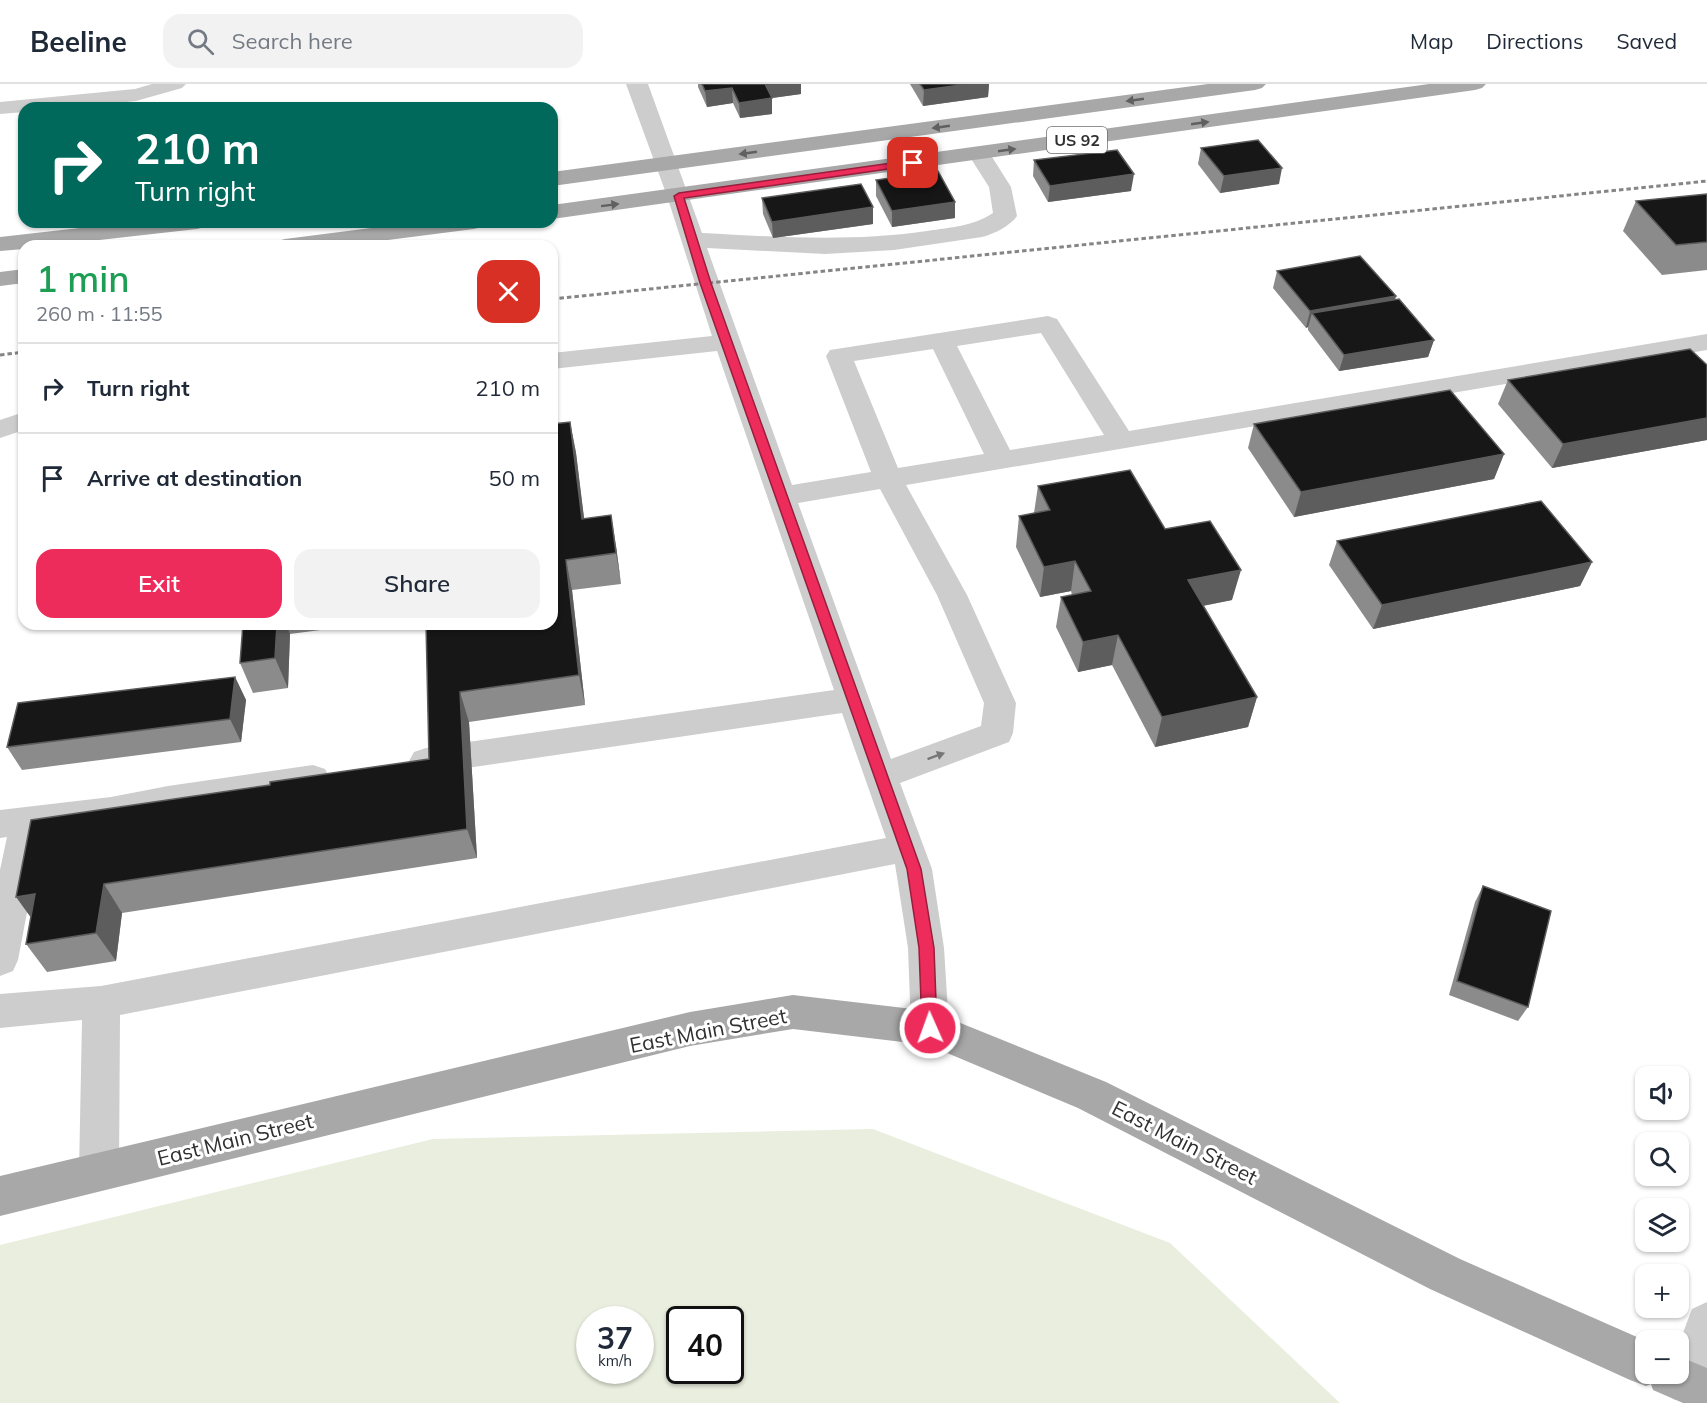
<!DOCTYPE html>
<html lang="en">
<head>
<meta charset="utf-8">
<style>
	body { margin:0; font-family:Mulish,sans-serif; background:#f2f2f3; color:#1f2937; height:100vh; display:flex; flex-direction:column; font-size:22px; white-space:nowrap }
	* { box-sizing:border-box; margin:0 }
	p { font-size:20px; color:#747a83 }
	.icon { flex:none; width:33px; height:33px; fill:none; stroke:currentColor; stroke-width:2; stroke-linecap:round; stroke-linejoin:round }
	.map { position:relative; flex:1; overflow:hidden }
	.sheet { position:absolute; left:18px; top:156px; width:540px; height:390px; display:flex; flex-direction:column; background:#fff; border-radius:18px; box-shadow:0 2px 4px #0004 }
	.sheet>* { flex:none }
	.hud { position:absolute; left:18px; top:18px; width:540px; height:126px; border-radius:18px; box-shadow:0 2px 4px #0004; background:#00695c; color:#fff; overflow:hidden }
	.tools { position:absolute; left:1635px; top:982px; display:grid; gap:12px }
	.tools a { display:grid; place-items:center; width:54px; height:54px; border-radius:12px; background:#fff; box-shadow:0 2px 4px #0004; font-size:30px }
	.speed { position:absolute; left:576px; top:1222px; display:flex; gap:12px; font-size:30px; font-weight:700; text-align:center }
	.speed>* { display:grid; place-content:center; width:78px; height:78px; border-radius:50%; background:#fff; box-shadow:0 2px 4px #0004; line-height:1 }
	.speed small { font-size:15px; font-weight:400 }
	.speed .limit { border:3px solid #111; border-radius:9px; background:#fff; color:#111 }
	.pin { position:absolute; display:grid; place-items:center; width:51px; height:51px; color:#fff; margin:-26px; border-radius:12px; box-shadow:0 3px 9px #0006 }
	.me { position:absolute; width:66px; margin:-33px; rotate:358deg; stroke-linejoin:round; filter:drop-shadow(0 0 4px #0008) }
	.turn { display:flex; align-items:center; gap:21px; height:126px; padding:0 18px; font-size:27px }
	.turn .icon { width:78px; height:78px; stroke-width:2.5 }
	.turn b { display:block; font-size:42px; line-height:51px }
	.round { display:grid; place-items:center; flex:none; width:63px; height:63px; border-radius:18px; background:#f2f2f3 }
	.overview { display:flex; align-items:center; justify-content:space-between; height:102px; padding:0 18px }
	h1 { font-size:36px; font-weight:600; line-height:45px; color:#1e9e55 }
	.cta { display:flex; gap:12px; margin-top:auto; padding:12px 18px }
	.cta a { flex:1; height:69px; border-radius:18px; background:#ed2c5c; color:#fff; font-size:24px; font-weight:600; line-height:69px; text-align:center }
	.cta a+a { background:#f2f2f3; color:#1f2937 }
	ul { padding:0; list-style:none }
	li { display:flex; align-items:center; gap:18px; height:90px; padding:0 18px; border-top:2px solid #e0e1e3 }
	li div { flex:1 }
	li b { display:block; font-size:22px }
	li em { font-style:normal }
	header { display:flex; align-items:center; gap:36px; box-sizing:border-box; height:84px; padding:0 30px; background:#fff; border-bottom:2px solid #e0e1e3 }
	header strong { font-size:28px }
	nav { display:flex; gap:33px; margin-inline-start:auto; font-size:21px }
	.search { width:420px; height:54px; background:#f2f2f3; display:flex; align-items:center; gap:15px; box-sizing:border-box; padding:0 21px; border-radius:18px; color:#747a83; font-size:22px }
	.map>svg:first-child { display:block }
	.green { fill:#e9eede; fill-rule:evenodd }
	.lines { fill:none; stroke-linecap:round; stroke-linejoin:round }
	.minor { fill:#cdcdcd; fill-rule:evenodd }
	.major { fill:#a8a8a8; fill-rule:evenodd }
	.rail { stroke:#858585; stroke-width:3; stroke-dasharray:4.5 3; stroke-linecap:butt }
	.wall { fill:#8b8b8b }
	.shaded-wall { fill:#5d5d5d }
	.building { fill:#171717; stroke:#5d5d5d; stroke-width:1.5 }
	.oneway { fill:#606060 }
	.oneway2 { fill:#777 }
	.route { fill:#ed2c5c; stroke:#9a1d3c; stroke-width:1.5 }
	.labels { text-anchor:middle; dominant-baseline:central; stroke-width:6; stroke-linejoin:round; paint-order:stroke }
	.shield { fill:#fff; stroke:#6e6e6e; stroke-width:1.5 }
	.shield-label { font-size:16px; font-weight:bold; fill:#303030 }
	.near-street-label { font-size:21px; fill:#303030; stroke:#fff }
</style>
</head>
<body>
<header>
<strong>Beeline</strong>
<div class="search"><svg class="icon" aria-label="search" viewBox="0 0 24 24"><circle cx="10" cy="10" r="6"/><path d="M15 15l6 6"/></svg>Search here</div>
<nav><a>Map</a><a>Directions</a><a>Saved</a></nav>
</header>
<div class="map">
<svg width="1707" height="1319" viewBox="0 0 1707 1319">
	<rect width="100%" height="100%" fill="#fff"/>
	<path class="green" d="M873,1045l297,114 170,160h-1340v-158l433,-106zM590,1236h50v51h-50zM680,1236h50v51h-50z"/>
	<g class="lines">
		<g class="minor">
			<path d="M152,0h34l-4,4 -46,13 -69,7h-43v4l-24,2v-12l135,-13z"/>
			<path d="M626,0h22l54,149c78,4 148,9 225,-2 25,-4 44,-4 66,-18l-4,-26 -21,-33 3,-5 8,-2 8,2 24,38 6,29c-7,10 -23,18 -35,21l-88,13 -69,4 -118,-6 85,237 79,-13 -45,-116 4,-6 218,-34 9,3 72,112 578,-97v16l-801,135 61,110 49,108 -3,30 -4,9 -109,41 32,86 12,79 5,80 -6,12 -13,5 -13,-5 -6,-12 -3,-80 -13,-84 -775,151 -1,157 -6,14 -14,5 -14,-5 -6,-14 3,-152 -82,8v-34l101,-8 785,-148 -44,-125 -416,61 -12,-4 -5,-9 5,-9 12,-4 408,-58 -117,-339 -165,18v-16l160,-17 -45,-140zM1041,249l63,102 -94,15 -53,-104zM933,265l51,105 -86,14 -44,-107zM880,405l57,106 47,108 -3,23 -90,33 -93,-256z"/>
			<path d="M24,328v18l-24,8v-18z"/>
			<path d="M313,681l12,4 5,9 -5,9 -12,4 -145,21 -57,13 -69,8 -24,127 -5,11 -13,5v-106l7,-33 -7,1v-28l111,-13 57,-11z"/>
			<path d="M1707,1218v91l-2,6c-12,4 -20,4 -32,0l-6,-16 3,-9h8v-28l14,-37z"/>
		</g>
		<g class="major">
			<path d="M1208,0h58l-4,4 -7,2 -703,96v-14z"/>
			<path d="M1429,0h57l-4,4 -7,2 -923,129v-14z"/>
			<path d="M133,138h76l-4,5 -8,2 -151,17h-22v3l-24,2v-14z"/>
			<path d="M418,138h68l-4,5 -8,2 -133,17h-68l4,-5 8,-2z"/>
			<path d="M24,185v14l-24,3v-14z"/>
			<path d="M793,911l137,16 13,5 163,66 354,177 186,82v33h32v-18l29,12v35h-24l-30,-13 -2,-6 -5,2 -16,-6 -200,-91 -352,-181 -150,-63 -135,-16 -103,17 -690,170v-40l690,-164z"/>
		</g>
		<g class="rail">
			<path d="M552,215l1155,-118"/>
			<path d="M0,271l24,-3"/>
		</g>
	</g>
	<g class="wall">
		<path d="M698,0h103v10l-29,4v16l-32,4 -7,-15 -26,4 -9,-20z"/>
		<path d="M910,0h79l-1,13 -65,9z"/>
		<path d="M1201,64l78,36 -59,9 -22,-29z"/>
		<path d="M1034,76l97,31 -83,11 -15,-26z"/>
		<path d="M876,96l79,22v16l-63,9 -16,-31z"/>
		<path d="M1707,110v76l-45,5 -39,-44 13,-30z"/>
		<path d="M762,114l111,26 -100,14 -10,-24z"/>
		<path d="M1277,187l119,25 -1,4 39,40 -6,17 -89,14 -31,-41v-3l-2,1 -33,-40z"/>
		<path d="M1707,281v75l-155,28 -54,-64 10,-24z"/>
		<path d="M570,338l6,31 8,66 32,27 5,38 -49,6 13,115 -116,17 8,136 -355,55 -6,48 -69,11 -21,-28 5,-27 239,-132 159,-26z"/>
		<path d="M1254,340l250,30 -10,25 -200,38 -46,-69z"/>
		<path d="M1038,402l127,43 67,71 -29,6 54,91 -9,30 -93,20 -43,-82 -34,7 -22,-45 5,-30 11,-2 -1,-4 -31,6 -24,-50 3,-31 15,-3z"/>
		<path d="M1337,457l255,21 -12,24 -207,43 -44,-64z"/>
		<path d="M243,540h123l-76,10 -2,54 -35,5 -13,-30z"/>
		<path d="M235,593l11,23 -5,42 -219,28 -15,-23z"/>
		<path d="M1483,802l45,121 -10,14 -69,-26 26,-93z"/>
	</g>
	<g class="shaded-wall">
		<path d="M764,0h37v10l-29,4v16l-32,4 -1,-15z"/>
		<path d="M968,0h21l-1,13 -65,9 1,-16z"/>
		<path d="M732,4l1,15 -26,4 -2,-16z"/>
		<path d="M1282,84l-3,16 -59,9 4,-17z"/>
		<path d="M1134,90l-3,17 -83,11 2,-16z"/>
		<path d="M955,118v16l-63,9v-16z"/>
		<path d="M873,123v17l-100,14 -1,-16z"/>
		<path d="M1396,212l-5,16 -79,1 -4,14 -2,1 4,-17z"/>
		<path d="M1434,256l-6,17 -89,14 5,-16z"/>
		<path d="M1707,334v22l-155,28 11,-24z"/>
		<path d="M570,338l6,31 12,97 -6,-31z"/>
		<path d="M1504,370l-10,25 -200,38 7,-25z"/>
		<path d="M611,431l5,31 5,38 -5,-31z"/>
		<path d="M566,476l6,30 13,115 -6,-30z"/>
		<path d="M1075,477l-4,30 -31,6 4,-30z"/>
		<path d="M1592,478l-12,24 -207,43 9,-24z"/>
		<path d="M1241,486l-9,30 -51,10 7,-30z"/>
		<path d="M277,540h9l4,10 -2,54 -13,-30z"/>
		<path d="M1118,551l-6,30 -34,7 5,-30z"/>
		<path d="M235,593l11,23 -5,42 -11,-23z"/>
		<path d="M460,608l9,30 8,136 -10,-29z"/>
		<path d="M1257,613l-9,30 -93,20 7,-30z"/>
		<path d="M104,800l18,29 -6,48 -20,-28z"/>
		<path d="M35,810l2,32 -21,-29z"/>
	</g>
	<g class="building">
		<path d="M702,0h63l7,14 -33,5 -7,-15 -27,3z"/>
		<path d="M920,0h48l-44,6z"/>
		<path d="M1258,56l24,28 -58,8 -23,-28z"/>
		<path d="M1117,66l17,24 -84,12 -16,-26z"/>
		<path d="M938,87l17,31 -63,9 -16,-31z"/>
		<path d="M861,100l12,23 -101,15 -10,-24z"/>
		<path d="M1707,110v48l-31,3 -40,-44z"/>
		<path d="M1360,172l36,40 -86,15 -33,-40z"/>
		<path d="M1399,215l35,41 -90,15 -32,-42z"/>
		<path d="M1690,265l17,16v53l-144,26 -55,-64z"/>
		<path d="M1450,306l54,64 -203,38 -47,-68z"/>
		<path d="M570,338l12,97 29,-4 5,38 -50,7 13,115 -119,17 7,137 -363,55 -8,49 -70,11 9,-50 -19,3 15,-77 239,-35v-3l159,-23 -3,-135h126v-200z"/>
		<path d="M1130,386l35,59 45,-8 31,49 -53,10 69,117 -95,20 -44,-82 -35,7 -22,-45 30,-6 -16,-30 -31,6 -25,-51 31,-6 -12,-24z"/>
		<path d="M1541,417l51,61 -210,43 -45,-64z"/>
		<path d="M243,540h34l-2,34 -35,5z"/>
		<path d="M235,593l-5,42 -223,28 11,-44z"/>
		<path d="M1483,802l68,25 -23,96 -71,-26z"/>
	</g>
	<defs><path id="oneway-solid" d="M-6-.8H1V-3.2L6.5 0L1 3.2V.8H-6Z" transform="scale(1.5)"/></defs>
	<g class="oneway">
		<use href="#oneway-solid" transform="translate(1135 16) rotate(172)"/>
		<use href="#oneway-solid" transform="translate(1200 39) rotate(-8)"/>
		<use href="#oneway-solid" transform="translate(941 43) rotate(172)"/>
		<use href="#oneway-solid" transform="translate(1007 66) rotate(-8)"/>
		<use href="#oneway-solid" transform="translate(748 69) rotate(172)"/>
		<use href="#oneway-solid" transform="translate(610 121) rotate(-7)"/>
	</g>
	<use class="oneway2" href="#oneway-solid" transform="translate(936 672) rotate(-20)"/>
	<path class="route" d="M913,76l3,1v4l-232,33 27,85 210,586 13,79 3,80 -2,5 -5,2 -6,-2 -2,-5 -3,-80 -12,-79 -207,-586 -26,-87 5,-3z"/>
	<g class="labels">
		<rect class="shield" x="1047" y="43" width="60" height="26" rx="4.5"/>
		<g class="shield-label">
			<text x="1077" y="56">US 92</text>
		</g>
		<g class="near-street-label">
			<text transform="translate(708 946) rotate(-11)">East Main Street</text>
			<text transform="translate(235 1055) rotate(-14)">East Main Street</text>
			<text transform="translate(1185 1058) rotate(27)">East Main Street</text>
		</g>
	</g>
</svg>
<div class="tools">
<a><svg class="icon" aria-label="sound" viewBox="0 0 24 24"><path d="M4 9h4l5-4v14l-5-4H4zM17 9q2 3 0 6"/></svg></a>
<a><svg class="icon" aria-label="search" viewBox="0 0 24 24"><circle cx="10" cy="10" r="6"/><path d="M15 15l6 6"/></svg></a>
<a><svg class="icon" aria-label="layers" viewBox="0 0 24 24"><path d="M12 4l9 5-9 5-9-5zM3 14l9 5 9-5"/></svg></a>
<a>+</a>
<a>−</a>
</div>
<div class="speed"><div>37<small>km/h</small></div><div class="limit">40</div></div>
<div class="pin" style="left:913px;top:79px;background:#d93025"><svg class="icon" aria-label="arrive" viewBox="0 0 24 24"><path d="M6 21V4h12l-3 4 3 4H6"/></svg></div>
<svg class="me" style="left:930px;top:944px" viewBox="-20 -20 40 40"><circle r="17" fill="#ed2c5c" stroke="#fff" stroke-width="3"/><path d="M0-11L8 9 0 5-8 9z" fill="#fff"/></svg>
<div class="hud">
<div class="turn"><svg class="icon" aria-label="right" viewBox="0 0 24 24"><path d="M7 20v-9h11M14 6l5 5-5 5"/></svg><div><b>210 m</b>Turn right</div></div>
</div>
<section class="sheet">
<div class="overview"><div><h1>1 min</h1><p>260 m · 11:55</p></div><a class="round" style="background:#d93025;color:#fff"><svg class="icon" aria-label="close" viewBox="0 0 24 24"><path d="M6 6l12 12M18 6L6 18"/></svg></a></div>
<ul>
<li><svg class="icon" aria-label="right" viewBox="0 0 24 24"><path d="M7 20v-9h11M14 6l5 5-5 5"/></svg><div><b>Turn right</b></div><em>210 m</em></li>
<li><svg class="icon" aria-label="arrive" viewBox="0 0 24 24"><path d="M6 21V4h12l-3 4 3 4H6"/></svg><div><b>Arrive at destination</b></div><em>50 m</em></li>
</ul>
<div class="cta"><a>Exit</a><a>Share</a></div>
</section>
</div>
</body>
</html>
